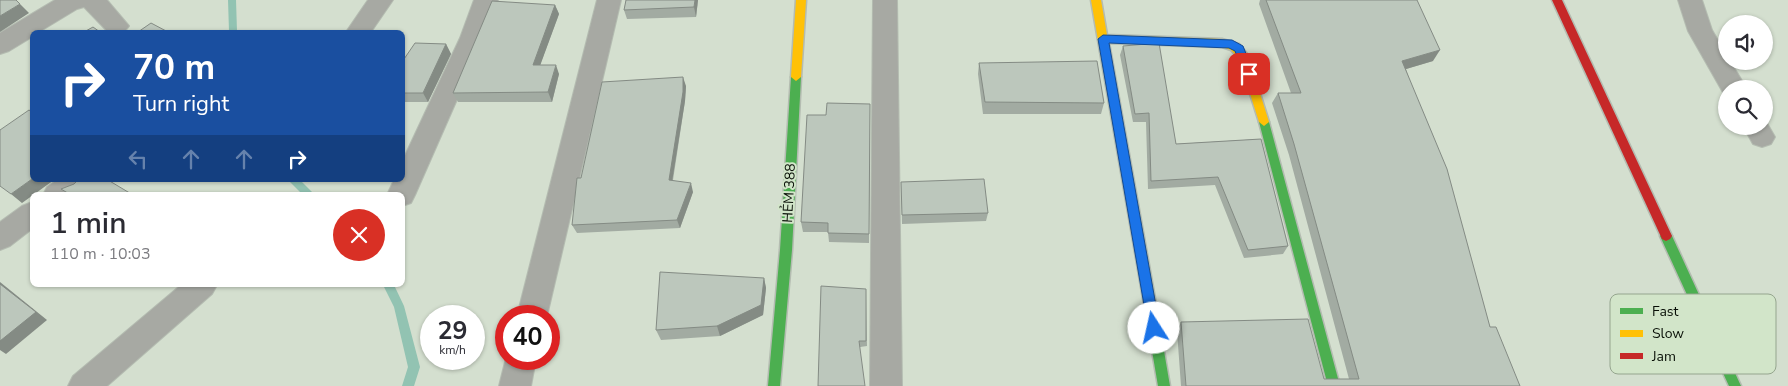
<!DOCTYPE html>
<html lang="en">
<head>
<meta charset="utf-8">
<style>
	body { margin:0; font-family:"Nunito Sans",sans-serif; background:#f2f2f3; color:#2b2b33; height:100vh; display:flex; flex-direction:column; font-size:19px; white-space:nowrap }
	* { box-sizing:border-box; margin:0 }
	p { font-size:16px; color:#7c7c81 }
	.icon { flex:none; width:28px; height:28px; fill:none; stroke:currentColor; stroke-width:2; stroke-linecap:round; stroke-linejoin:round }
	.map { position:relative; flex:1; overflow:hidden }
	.panel { position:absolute; left:30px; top:192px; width:375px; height:95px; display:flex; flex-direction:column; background:#fff; border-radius:8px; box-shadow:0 1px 4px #0004 }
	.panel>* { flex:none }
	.guide { position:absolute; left:30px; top:30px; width:375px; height:152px; border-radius:8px; box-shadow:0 1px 4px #0004; background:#1a4fa0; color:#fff; overflow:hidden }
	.tools { position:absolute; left:1718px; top:15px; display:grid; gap:10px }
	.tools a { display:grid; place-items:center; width:55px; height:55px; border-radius:50%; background:#fff; box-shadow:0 1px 4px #0004; font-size:25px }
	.speed { position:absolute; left:420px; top:305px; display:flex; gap:10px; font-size:25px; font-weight:700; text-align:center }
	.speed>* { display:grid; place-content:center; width:65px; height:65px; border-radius:50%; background:#fff; box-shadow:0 1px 4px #0004; line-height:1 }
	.speed small { font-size:12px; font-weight:400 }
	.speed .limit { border:8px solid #d22; background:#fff; color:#111 }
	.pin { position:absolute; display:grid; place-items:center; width:42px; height:42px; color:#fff; margin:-21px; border-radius:10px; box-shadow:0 2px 8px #0006 }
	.me { position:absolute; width:55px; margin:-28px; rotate:350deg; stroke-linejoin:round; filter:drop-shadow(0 0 4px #0008) }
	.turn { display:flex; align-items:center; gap:18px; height:105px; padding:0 20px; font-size:22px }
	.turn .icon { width:65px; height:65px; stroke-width:2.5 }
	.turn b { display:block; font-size:35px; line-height:42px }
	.lanes { display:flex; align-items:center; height:48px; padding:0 20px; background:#0003; justify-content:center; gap:25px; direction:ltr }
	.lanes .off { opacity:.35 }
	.round { display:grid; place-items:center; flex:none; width:52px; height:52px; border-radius:26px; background:#f2f2f3 }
	.overview { display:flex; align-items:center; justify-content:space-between; height:85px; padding:0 20px }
	h1 { font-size:30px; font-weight:600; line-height:38px }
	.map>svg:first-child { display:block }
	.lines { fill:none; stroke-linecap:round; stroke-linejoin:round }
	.stream { fill:#92c3b2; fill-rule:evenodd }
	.street-casing { stroke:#b4bcb1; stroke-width:2 }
	.fast-casing { stroke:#b4bcb1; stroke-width:3 }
	.slow-casing { stroke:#b4bcb1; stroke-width:3 }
	.jam-casing { stroke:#b4bcb1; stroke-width:3 }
	.street { fill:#a7a9a3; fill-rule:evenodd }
	.fast { fill:#4caf50; fill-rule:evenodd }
	.slow { fill:#ffc107; fill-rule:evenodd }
	.jam { fill:#c62828; fill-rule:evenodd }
	.wall { fill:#a2aba2 }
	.shaded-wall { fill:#848b84 }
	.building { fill:#bcc7bc; stroke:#848b84 }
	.route { fill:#1a73e8; stroke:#114b97 }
	.labels { text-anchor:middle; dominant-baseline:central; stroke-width:4; stroke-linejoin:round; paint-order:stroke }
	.street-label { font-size:14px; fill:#080f06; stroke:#d2e5c9 }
	.key { fill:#d2e5c9; stroke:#95a58e; stroke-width:1 }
	.key-label { font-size:14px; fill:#080f06 }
</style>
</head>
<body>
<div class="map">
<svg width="1788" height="386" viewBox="0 0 1788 386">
	<rect width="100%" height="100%" fill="#d4dfcf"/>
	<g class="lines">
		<g class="stream">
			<path d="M228,0h8l1,32h-8z"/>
			<path d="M288,180h12l15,15h-12z"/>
			<path d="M383,285h11l10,21 16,61 -6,19h-12l6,-19 -14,-60z"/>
		</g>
		<defs>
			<g id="street">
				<path d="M55,0h52l22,26 -5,6h-16l-24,-25 -7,2 -38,23h-7v5l-23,14 -9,3v-21z"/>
				<path d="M368,0h25l-22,32h-25z"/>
				<path d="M474,0h24l-14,38 -69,157 -4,8 -9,3v-11h-15l7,-15h8v-18l58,-124z"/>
				<path d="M597,0h24l-74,316h-30z"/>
				<path d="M873,0h24l5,386h-32z"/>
				<path d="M1678,0h24l10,30 14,24v7h4l17,28h-21l-1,7 -37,-65z"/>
				<path d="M1764,118l11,19 -4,7 -9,3 -9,-3 -10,-18h21z"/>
				<path d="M57,180h35c-11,21 -29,15 -49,15l4,-8z"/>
				<path d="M32,202v27l-22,17 -10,4v-28l22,-16z"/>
				<path d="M181,285h36l-5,9 -105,92h-39l5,-10z"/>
				<path d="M506,358l30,1 -5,27h-32z"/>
			</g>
			<g id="fast">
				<path d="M796,73l5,4 -9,173 -12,136h-12l12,-136 11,-173z"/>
				<path d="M1264,118l5,4 71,264h-12l-69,-264z"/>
				<path d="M1666,231l4,2 2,3 69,150h-12l-69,-150 2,-3z"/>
				<path d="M1150,299l4,1 2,4 14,82h-12l-14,-82 2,-4z"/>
			</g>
			<g id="slow">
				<path d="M796,0h10l-5,77 -5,4 -5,-4z"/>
				<path d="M1091,0h10l6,35 115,4 17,5 9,11 21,67 -5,4 -5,-4 -20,-63 -8,-9 -9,-3 -113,-4 47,261 -2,4 -4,1 -4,-1 -2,-4z"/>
			</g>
			<path id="jam" d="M1552,0h10l110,236 -2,3 -4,2 -4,-2z"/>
		</defs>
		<use href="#street" class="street-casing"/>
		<use href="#fast" class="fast-casing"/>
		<use href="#slow" class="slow-casing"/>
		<use href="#jam" class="jam-casing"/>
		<use href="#street" class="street"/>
		<use href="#fast" class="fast"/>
		<use href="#slow" class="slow"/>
		<use href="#jam" class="jam"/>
	</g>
	<g class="wall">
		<path d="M626,0h72l-2,17 -69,2 -3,-9z"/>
		<path d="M1260,0h157l16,61 -27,8 84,258 30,59h-339l-4,-55 4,-9 143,57h25l-60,-224 -17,-52 6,-10h13l-32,-89z"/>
		<path d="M555,5l4,9 -19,51 19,9 -7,28h-94l-5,-9z"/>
		<path d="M446,44l5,10 -23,48h-26v-40z"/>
		<path d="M1123,46l53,98 85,-5 27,107 -5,8 -39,4 -29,-73 -67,4 -2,-67h-13l-13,-67z"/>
		<path d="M979,63l125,40 -3,11h-118l-5,-40z"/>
		<path d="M686,86l-1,15 -12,79 20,12 -13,36 -103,5 -5,-8 9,-47z"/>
		<path d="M870,104l-1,139 -40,-1 -1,-10h-25l-2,-10 25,-107z"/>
		<path d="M901,182l87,31 -2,8 -84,3z"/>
		<path d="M764,278l2,10 -3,27 -43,21 -59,4 -5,-10z"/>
		<path d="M866,289l1,57 -7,1 -42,39z"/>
	</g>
	<g class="shaded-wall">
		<path d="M695,0h3l-2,17 -2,-10z"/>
		<path d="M20,4l9,9 -29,19v-16z"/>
		<path d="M555,5l4,9 -22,60 -4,-9z"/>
		<path d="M446,44l5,10 -23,48 -5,-9z"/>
		<path d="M1440,50l-7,11 -37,11 6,-11z"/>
		<path d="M556,65l3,9 -7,28 -4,-10z"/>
		<path d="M683,77l3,9 -1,15 -14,87 -2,-8z"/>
		<path d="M32,179v1h22l-32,23 -11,-9z"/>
		<path d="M691,183l2,9 -13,36 -3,-8z"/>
		<path d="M764,278l2,10 -3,27 -43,21 -3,-10z"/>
		<path d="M0,282l47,38 -41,34 -6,-4z"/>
	</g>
	<g class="building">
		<path d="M0,0h16l4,4 -20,12z"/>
		<path d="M626,0h69l-1,7 -70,3z"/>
		<path d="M1266,0h151l23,50 -38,11 45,108 43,158h6l24,59h-334l-5,-64 127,-3 16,60h35l-65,-235 -16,-51h23z"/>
		<path d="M492,1l63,4 -22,60h23l-8,27 -95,1z"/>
		<path d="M151,23l17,9h-30z"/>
		<path d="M93,27l7,5h-16z"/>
		<path d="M415,43l31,1 -23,49h-21v-31z"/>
		<path d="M1159,43l17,101 85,-5 27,107 -40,4 -30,-73 -67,4 -2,-68 -14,1 -12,-68z"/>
		<path d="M1097,61l7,42 -119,-1 -6,-39z"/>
		<path d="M683,77v15l-14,88 22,3 -14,37 -105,5 5,-47h4l21,-96z"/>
		<path d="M827,103l43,1 -1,130 -41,-1v-10l-27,-1 6,-107h19z"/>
		<path d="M29,110l3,2v67l-21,15 -11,-8v-56z"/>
		<path d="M984,179l4,34 -86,2 -1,-33z"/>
		<path d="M78,180h30l25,15h-62l-10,-6 13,-5z"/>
		<path d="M660,272l104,6 -3,27 -44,21 -61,4z"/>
		<path d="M0,284l36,28 -36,29z"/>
		<path d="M821,286l45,3v52h-7l6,45h-47z"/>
	</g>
	<path class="route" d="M1103,35l129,5 11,6 11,28 -2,3h-7l-10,-26 -6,-3 -120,-5 51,285 -2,4 -4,2 -5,-2 -1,-4 -50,-289z"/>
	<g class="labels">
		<g class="street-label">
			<text transform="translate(789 193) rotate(-87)">HẺM 388</text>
		</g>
	</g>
	<rect x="1610" y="294" width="166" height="80" rx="8" class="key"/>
	<rect x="1620" y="308" width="23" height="6" fill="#4caf50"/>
	<rect x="1620" y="330" width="23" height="7" fill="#ffc107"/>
	<rect x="1620" y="353" width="23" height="6" fill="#c62828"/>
	<g class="key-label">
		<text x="1652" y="316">Fast</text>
		<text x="1652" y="338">Slow</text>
		<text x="1652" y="361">Jam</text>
	</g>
</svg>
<div class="tools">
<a><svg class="icon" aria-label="sound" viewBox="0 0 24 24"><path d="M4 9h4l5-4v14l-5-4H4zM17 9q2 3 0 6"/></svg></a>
<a><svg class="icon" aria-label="search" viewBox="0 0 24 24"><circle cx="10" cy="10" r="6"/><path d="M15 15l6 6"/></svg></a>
</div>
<div class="speed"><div>29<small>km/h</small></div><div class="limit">40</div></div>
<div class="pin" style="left:1249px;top:74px;background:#d93025"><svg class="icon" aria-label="arrive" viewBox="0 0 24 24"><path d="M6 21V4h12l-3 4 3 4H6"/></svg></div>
<svg class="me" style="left:1154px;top:328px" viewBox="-20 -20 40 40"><circle r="19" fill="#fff"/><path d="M0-13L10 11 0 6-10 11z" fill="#1a73e8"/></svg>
<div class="guide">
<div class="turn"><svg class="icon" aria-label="right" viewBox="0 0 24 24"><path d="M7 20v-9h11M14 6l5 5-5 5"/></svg><div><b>70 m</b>Turn right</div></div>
<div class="lanes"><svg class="icon off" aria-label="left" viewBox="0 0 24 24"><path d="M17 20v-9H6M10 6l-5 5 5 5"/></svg><svg class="icon off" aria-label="ahead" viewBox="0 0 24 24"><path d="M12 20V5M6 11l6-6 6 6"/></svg><svg class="icon off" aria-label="ahead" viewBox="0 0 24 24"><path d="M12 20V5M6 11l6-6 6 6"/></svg><svg class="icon" aria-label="right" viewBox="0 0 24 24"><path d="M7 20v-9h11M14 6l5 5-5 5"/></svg></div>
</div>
<section class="panel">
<div class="overview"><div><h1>1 min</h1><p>110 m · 10:03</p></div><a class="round" style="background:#d93025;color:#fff"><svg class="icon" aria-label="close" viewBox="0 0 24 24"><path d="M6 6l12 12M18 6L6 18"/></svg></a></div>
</section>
</div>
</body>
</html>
